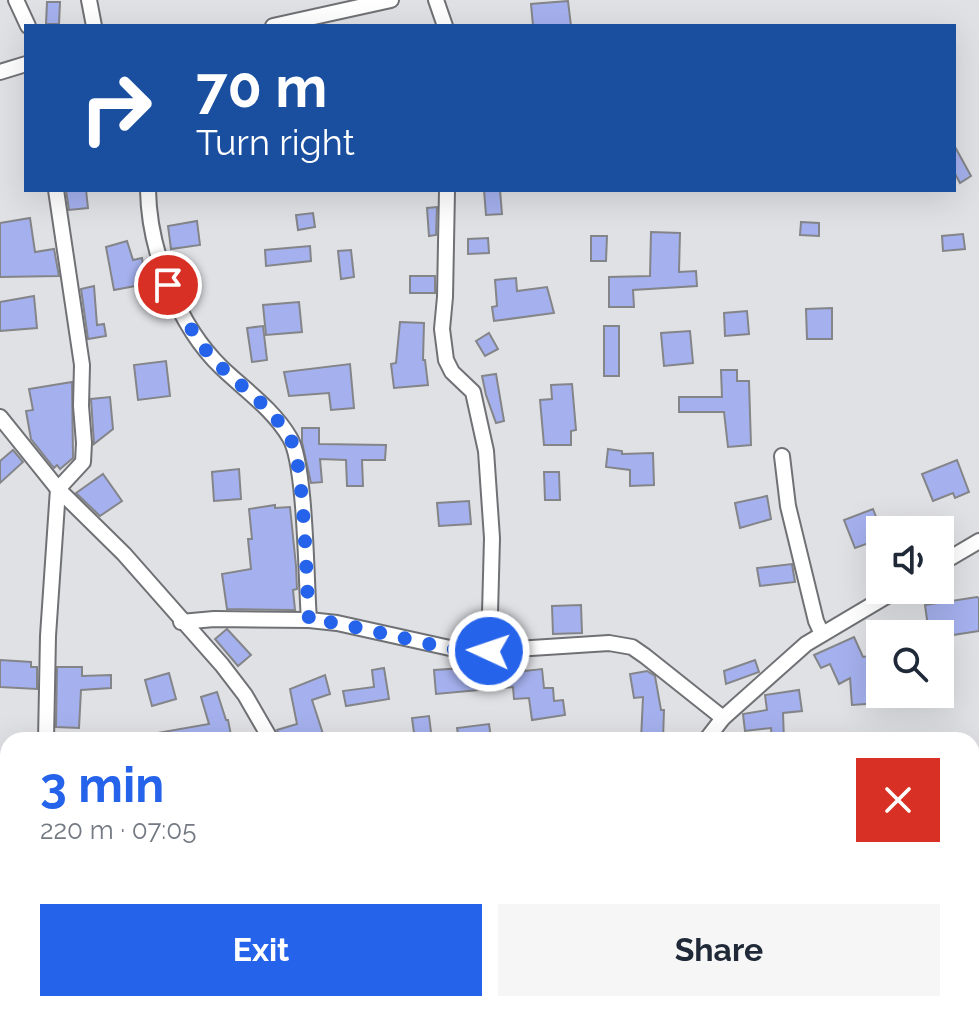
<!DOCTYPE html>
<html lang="en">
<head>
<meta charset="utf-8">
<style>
	body { margin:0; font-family:Raleway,sans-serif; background:#f6f6f7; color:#1f2937; height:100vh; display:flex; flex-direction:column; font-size:30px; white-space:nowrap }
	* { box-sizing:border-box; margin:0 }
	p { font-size:26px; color:#747a83 }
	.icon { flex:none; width:44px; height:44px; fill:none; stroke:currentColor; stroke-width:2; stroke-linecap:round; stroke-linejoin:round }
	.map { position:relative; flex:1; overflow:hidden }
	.drawer { position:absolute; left:0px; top:732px; width:980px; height:280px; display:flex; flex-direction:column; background:#fff; border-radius:24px 24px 0 0; box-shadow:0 8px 32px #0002 }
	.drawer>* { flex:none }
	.hud { position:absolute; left:24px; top:24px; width:932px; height:168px; border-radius:0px; box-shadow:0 8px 32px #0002; background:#1a4fa0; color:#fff; overflow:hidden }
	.tools { position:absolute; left:866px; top:516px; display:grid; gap:16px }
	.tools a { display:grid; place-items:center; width:88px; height:88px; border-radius:0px; background:#fff; box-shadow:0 8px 32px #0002; font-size:40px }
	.pin { position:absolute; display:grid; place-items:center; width:68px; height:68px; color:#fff; margin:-34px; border:4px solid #fff; border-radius:50%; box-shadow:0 2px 8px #0007 }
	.me { position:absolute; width:88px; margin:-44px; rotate:273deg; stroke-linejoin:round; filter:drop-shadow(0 0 6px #0008) }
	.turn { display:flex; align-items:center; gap:28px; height:168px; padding:0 40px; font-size:36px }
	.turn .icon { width:104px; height:104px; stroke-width:2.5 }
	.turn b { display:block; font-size:56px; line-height:68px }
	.round { display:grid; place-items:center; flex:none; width:84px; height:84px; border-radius:0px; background:#f6f6f7 }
	.head { display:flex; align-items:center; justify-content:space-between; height:136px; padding:0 40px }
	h1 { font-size:48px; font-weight:700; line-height:60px; color:#2563eb }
	.primary-button { display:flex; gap:16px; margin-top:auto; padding:16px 40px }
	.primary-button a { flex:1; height:92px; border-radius:0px; background:#2563eb; color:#fff; font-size:32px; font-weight:700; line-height:92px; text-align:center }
	.primary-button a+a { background:#f6f6f7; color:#1f2937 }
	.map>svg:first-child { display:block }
	.building { fill:#a5b1ee; stroke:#848589; stroke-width:2 }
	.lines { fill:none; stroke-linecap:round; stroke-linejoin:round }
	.minor-casing { stroke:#707175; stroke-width:18 }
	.minor { stroke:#fff; stroke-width:14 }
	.route { stroke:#2563eb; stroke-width:14; stroke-dasharray:0 25.2 }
</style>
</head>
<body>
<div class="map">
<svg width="979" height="1012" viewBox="0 0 979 1012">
	<rect width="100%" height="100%" fill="#e0e1e5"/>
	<g class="building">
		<path d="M568,1l3,25h-38l-2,-22z"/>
		<path d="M47,2h13l-1,22h-13z"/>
		<path d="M954,145l17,31 -11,7 -6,-11z"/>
		<path d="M66,190h20l2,18 -19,2z"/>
		<path d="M484,190h16l2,24 -16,1z"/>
		<path d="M437,207l-1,28 -7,1 -2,-28z"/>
		<path d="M313,213l2,14 -17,3 -2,-15z"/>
		<path d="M30,218l5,34 19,-3 5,27 -59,1v-54z"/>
		<path d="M197,221l3,24 -29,4 -3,-23z"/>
		<path d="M801,222l18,1v13l-19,-1z"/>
		<path d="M651,232l29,1 -1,39 17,-1 1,15 -64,4 1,17h-25v-30l41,-1z"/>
		<path d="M963,234l2,15 -22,2 -1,-15z"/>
		<path d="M591,236h16l-1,25h-15z"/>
		<path d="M488,238l1,15 -21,1v-15z"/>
		<path d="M127,241l6,19 9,-2 4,26 -32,6 -8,-43z"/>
		<path d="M310,246l1,15 -45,5 -1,-16z"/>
		<path d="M351,250l3,27 -13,2 -3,-28z"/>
		<rect x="410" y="276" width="25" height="17"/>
		<path d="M516,278l1,13 30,-4 7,26 -60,8 -2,-14 5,-1 -2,-26z"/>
		<path d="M94,286l3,39 7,-1 2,12 -18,3 -7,-50z"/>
		<path d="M34,296l3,32 -37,3v-29z"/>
		<path d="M299,302l3,30 -36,3 -3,-30z"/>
		<path d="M832,308v31h-25l-1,-30z"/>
		<path d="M747,311l2,23 -24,2 -1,-23z"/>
		<path d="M400,322l24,1 -1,37h2l3,25 -34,3 -3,-24 5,-1z"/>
		<path d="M263,326l4,34 -15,2 -5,-34z"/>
		<rect x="604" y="326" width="15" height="50"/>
		<path d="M690,331l3,32 -29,3 -3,-33z"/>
		<path d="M489,333l9,16 -13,7 -9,-15z"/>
		<path d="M166,361l4,35 -32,4 -4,-35z"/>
		<path d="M350,364l4,44 -23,2 -2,-17 -40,3 -5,-24z"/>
		<path d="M721,370h16v11h12l2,64 -23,2 -4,-35h-45v-15h43z"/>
		<path d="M496,374l8,47 -8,2 -10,-28 -4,-19z"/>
		<path d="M72,382l1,76 -13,11 -3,-4 -3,3 -23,-29 -5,-28 7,-1 -4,-21z"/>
		<path d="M572,384l4,46 -5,1v14h-27l-4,-45 12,-1 -1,-14z"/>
		<path d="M110,397l3,32 -19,15 -3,-45z"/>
		<path d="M302,428h17v16l67,1 -1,15h-23l1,26h-16l-1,-26 -26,-1 2,23 -11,1 -9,-41z"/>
		<path d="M608,449l14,2v3l31,-1 1,32 -24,1v-16l-24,-3z"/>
		<path d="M13,450l10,12 -23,21v-22z"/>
		<path d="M957,460l12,32 -14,6 -2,-5 -20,8 -11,-27z"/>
		<path d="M239,469l2,30 -27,2 -2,-29z"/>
		<path d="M544,472h15l1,28h-15z"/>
		<path d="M103,474l19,27 -22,15 -24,-23z"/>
		<path d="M767,496l4,23 -31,9 -5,-25z"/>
		<path d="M469,501l2,23 -32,2 -2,-23z"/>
		<path d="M275,505v3l15,-1 6,59 1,23 -4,1 2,20 -68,-1 -5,-35 29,-5 -3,-30h4l-3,-30z"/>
		<path d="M873,509l7,18v12l-25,9 -11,-28z"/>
		<path d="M792,564l3,18 -35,4 -3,-18z"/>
		<path d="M977,597l2,1v33l-39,6v-3h-11l-4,-29z"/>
		<path d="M581,605l1,28 -29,1 -1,-28z"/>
		<path d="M227,629l24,26 -13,11 -23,-27z"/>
		<path d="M854,637l9,20 17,-3v49l-28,2 -2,-27 -11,6 -9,-20 -9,4 -7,-13z"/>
		<path d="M524,658l1,13 17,-2 2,19h9l1,13 9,-1 2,15 -33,5 -3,-22 -15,1 -1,-12 -77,7 -2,-24 77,-5v-6z"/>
		<path d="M0,660l31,2v5h6v22l-37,-2z"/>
		<path d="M755,660l4,12 -33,12 -2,-13z"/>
		<path d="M57,667h25v9l29,-1v13l-30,2 -2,38 -23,-1z"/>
		<path d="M384,668l5,31 -43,7 -3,-15 31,-4 -2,-17z"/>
		<path d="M647,671l8,5 6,34h3l-1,30h-22l2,-43 -9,1 -4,-24z"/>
		<path d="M169,673l7,26 -24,7 -7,-26z"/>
		<path d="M325,675l5,19 -18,6 13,40h-44l-4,-10 20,-6 -7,-35z"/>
		<path d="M799,690l3,21 -19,2 1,27h-12l-1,-12 -26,3 -2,-17 24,-4 -2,-15z"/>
		<path d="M217,692l9,28h2l4,20h-75v-7l52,-9 -8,-27z"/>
		<path d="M429,716l3,24h-17l-3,-22z"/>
		<path d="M489,724l2,14 -32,2 -2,-12z"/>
	</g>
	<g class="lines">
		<defs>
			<g id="minor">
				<path d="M16,0l12,26"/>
				<path d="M89,0l5,26"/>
				<path d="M436,0l9,26"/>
				<path d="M273,26l118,-26"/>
				<path d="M0,72l26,-8"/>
				<path d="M148,190c1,60 30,136 74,178 23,22 51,41 68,70 16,27 16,145 19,182"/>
				<path d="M447,190l-2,107 -3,32 4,31 6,12 21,20 13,59 6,87 -3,113"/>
				<path d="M0,417l58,72 66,65 98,111 23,30 26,45"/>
				<path d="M782,456l6,50 28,115 6,13"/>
				<path d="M940,564l39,-23"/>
				<path d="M181,622l33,-3 95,1 28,3 131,29 141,-9 23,4 13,9 78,62"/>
				<path d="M46,740l2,-104 10,-147 25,-27 1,-19 -3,-37 1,-41 -26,-175"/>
				<path d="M706,740l17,-22 83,-74 91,-54"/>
				<path d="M0,816l8,-4"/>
				<path d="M211,1004l1,8"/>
				<path d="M503,1004l10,8"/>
				<path d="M715,1004l1,8"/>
				<path d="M317,1012l24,-8"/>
			</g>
		</defs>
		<use href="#minor" class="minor-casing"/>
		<use href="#minor" class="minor"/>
	</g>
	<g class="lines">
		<path class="route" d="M168,285c15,30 29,59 53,82 24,23 51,41 69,71 15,26 16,145 19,182l28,3 119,27 33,1"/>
	</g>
</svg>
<div class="tools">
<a><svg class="icon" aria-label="sound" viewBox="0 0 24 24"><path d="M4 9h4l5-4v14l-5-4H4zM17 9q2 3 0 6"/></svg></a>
<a><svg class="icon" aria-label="search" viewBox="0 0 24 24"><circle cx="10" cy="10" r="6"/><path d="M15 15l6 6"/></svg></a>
</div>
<div class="pin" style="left:168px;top:285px;background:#d93025"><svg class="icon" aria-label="arrive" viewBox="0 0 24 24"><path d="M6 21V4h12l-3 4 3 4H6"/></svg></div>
<svg class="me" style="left:489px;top:651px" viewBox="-20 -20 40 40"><circle r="17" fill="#2563eb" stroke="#fff" stroke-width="3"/><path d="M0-11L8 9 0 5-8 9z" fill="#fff"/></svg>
<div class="hud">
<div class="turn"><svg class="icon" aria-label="right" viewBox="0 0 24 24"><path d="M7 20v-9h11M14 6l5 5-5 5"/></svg><div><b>70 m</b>Turn right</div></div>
</div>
<section class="drawer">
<div class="head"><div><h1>3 min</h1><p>220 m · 07:05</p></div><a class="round" style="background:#d93025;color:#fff"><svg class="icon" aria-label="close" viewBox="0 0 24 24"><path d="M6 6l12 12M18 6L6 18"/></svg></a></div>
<div class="primary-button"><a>Exit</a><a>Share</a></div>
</section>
</div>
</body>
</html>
